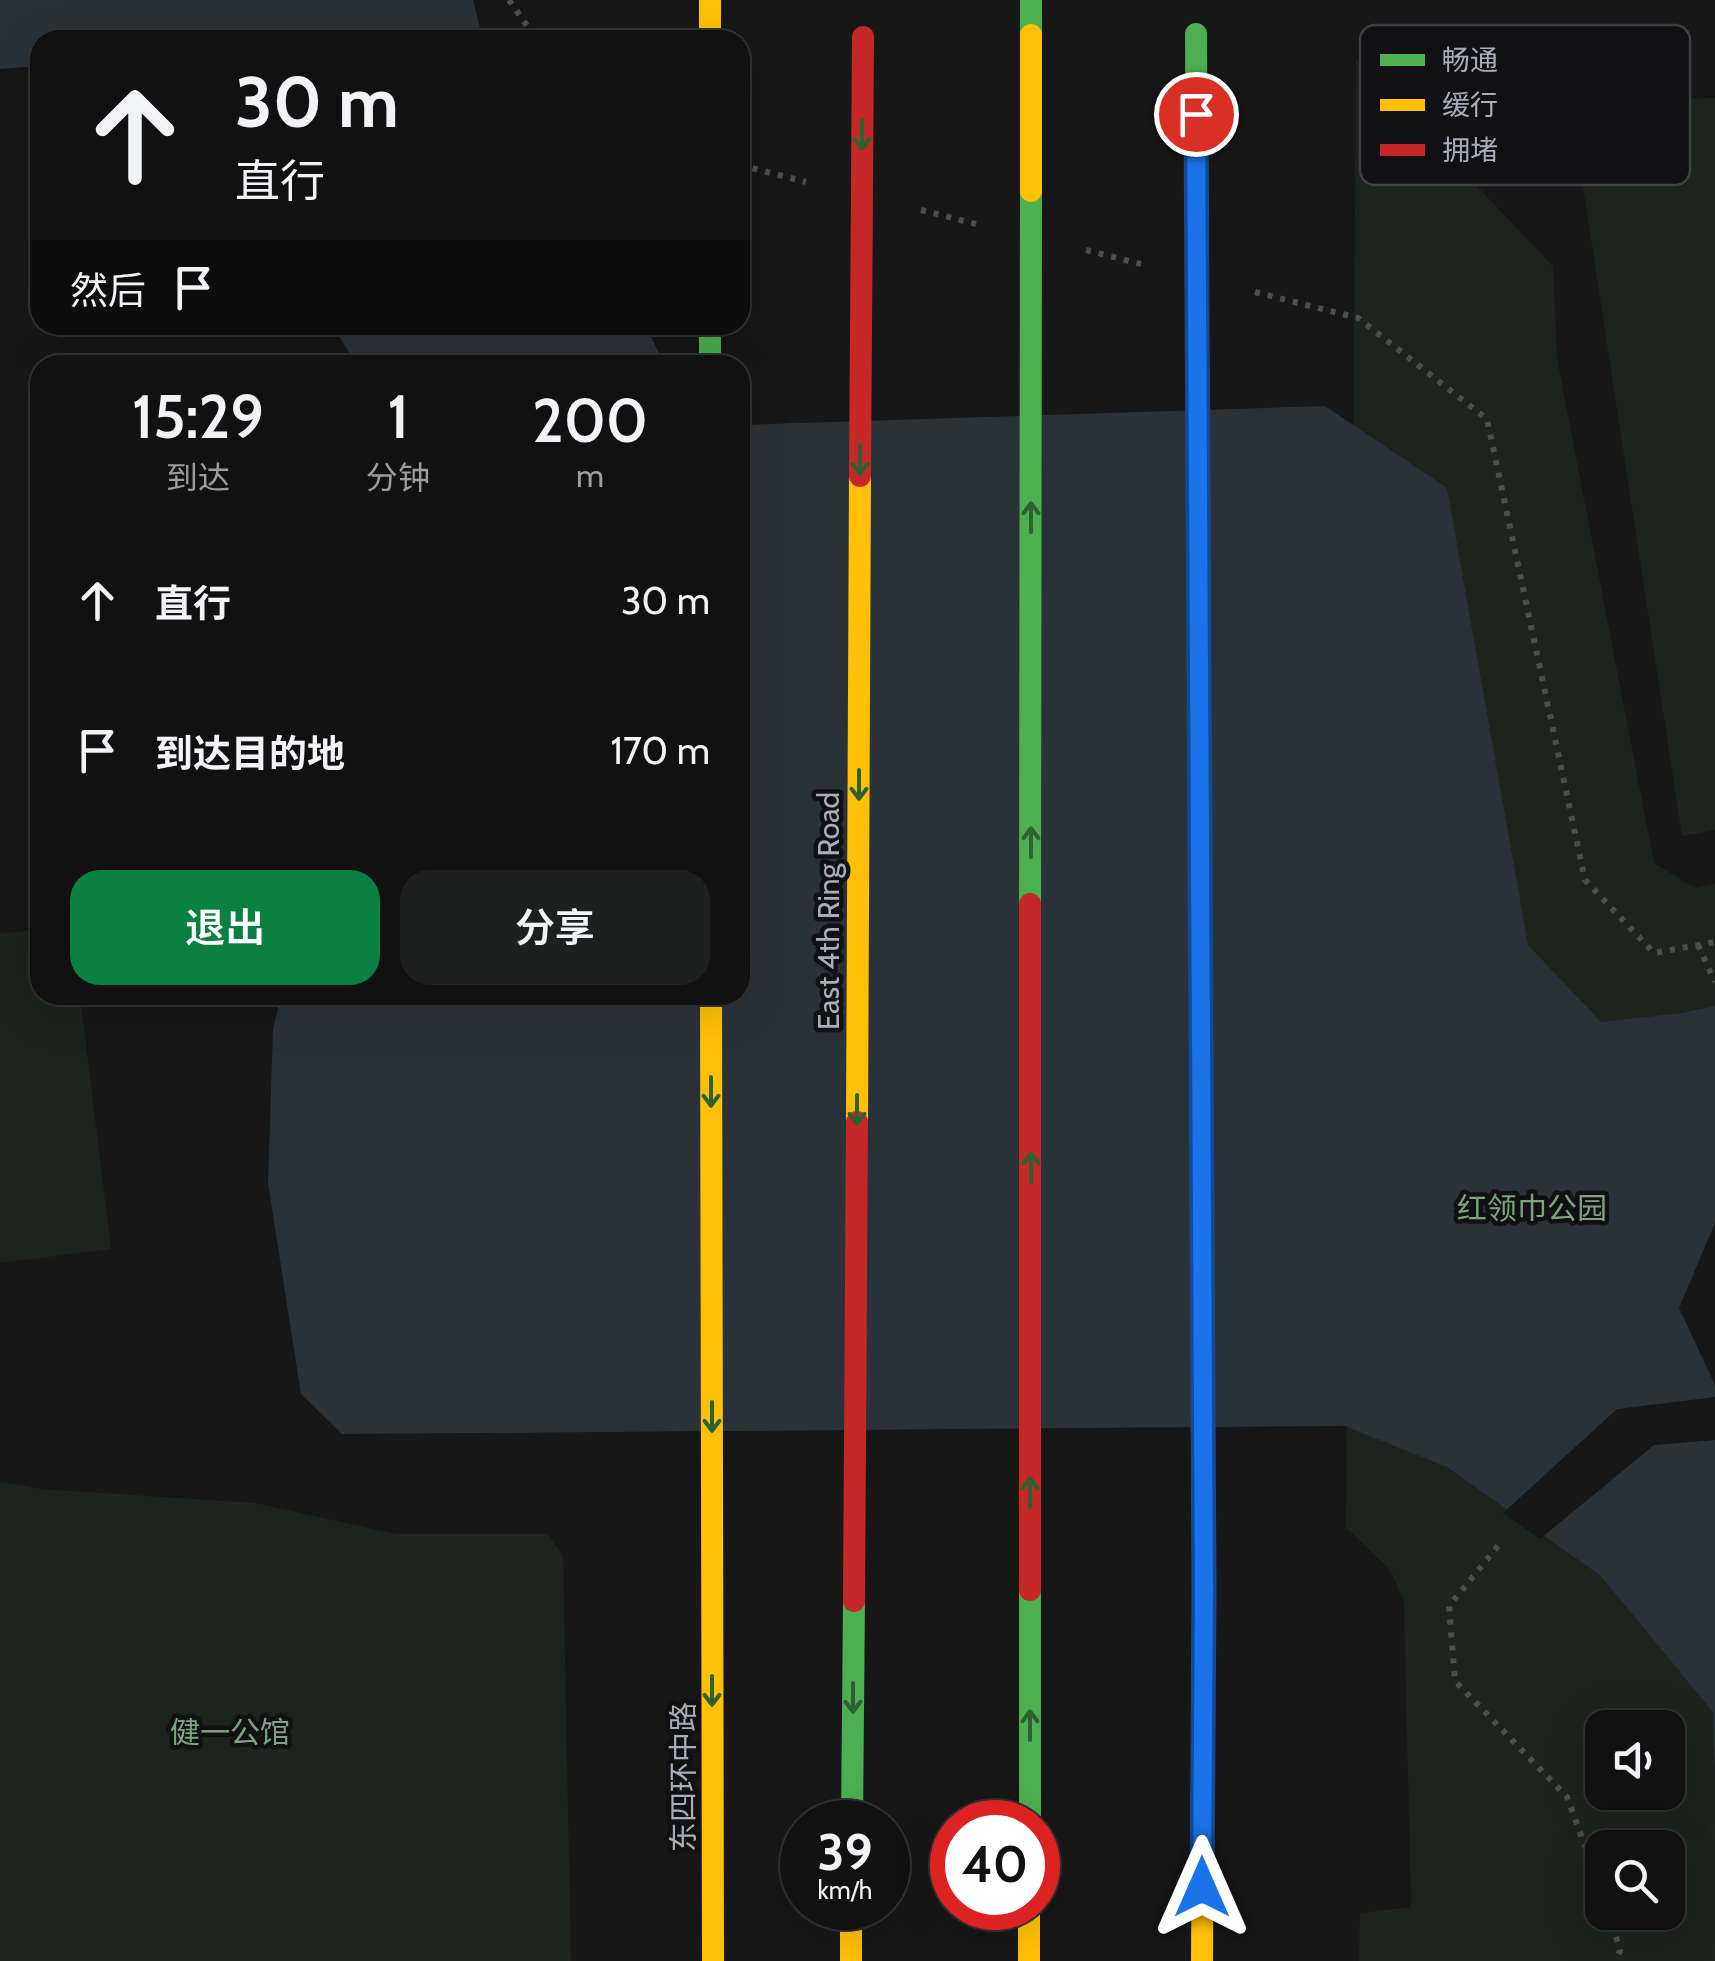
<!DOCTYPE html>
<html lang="zh">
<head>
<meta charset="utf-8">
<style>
	body { margin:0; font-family:Cabin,"Noto Sans SC",sans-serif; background:#1e1f1f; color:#f1f3f6; height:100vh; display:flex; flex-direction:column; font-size:38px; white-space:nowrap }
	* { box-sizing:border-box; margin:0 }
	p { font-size:32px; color:#9c9d9f }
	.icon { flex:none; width:55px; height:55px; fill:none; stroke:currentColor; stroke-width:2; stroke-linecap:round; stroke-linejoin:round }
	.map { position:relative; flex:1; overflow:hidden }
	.panel { position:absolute; left:30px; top:355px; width:720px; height:650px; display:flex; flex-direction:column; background:#111; border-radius:30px; box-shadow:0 10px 40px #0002,0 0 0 2px #303131 }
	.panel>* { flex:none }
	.banner { position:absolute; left:30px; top:30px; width:720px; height:305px; border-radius:30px; box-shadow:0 10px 40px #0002,0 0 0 2px #303131; background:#111; color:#f1f3f6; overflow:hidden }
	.tools { position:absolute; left:1585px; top:1710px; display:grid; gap:20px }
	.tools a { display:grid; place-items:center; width:100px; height:100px; border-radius:20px; background:#111; box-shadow:0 10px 40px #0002,0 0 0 2px #303131; font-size:50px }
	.speed { position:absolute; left:780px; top:1800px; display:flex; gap:20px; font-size:50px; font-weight:700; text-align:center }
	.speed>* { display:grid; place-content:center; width:130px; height:130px; border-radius:50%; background:#111; box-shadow:0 10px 40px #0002,0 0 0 2px #303131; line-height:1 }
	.speed small { font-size:25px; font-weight:400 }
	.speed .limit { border:15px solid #d22; background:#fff; color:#111 }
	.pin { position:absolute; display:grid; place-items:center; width:85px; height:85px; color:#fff; margin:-42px; border:5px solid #fff; border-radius:50%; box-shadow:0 2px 10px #0007 }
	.me { position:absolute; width:110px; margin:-55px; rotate:0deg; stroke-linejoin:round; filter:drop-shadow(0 0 8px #0008) }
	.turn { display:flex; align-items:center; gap:35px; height:210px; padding:0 40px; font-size:45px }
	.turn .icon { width:130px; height:130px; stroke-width:2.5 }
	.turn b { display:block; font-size:70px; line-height:85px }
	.then { display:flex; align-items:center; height:95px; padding:0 40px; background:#0003; gap:20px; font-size:38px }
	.eta { display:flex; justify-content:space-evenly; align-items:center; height:170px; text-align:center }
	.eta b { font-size:60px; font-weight:600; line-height:70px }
	.cta { display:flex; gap:20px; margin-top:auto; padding:20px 40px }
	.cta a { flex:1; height:115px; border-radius:30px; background:#0b8043; color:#fff; font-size:40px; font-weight:600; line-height:115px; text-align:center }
	.cta a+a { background:#1e1f1f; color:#f1f3f6 }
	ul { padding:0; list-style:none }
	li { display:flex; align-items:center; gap:30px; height:150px; padding:0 40px }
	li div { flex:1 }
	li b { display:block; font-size:38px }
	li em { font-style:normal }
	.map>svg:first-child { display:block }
	.green { fill:#1d241e; fill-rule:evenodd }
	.water { fill:#2a3239 }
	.pier { fill:#171717 }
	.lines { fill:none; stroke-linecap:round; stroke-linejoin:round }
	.path { stroke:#4d4e52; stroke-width:6; stroke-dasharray:5 8; stroke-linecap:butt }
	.fast { stroke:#4caf50; stroke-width:22 }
	.slow { stroke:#ffc107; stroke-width:22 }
	.fast-bridge { stroke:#4caf50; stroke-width:22 }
	.slow-bridge { stroke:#ffc107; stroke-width:22 }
	.jam-bridge { stroke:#c62828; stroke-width:22 }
	.oneway { stroke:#2e6032 }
	.route-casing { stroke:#114b97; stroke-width:25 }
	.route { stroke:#1a73e8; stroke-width:18 }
	.labels { text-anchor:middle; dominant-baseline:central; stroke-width:9; stroke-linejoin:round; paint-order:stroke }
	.street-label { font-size:30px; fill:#a8adb8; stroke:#111113 }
	.park-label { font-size:30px; fill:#7fa381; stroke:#111113 }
	.key { fill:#111113; stroke:#3e4045; stroke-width:2.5 }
	.key-label { font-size:28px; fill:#a8adb8 }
</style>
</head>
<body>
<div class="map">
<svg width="1715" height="1961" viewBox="0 0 1715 1961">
	<rect width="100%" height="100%" fill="#171717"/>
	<g class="green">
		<path d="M1356,59l197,207 4,92 97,505 41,25 20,-4v1077h-356l1,-48 51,-6 -7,-306 -14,-31 -44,-43zM1602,1728h66v64h-66zM1602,1848h66v64h-66z"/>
		<path d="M1715,98v732l-33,6 -112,-735z"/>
		<path d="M40,929v66h40l31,254 -111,14v-329z"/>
		<path d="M0,1482l41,7 214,14 142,31h150l16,21 8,406h-571z"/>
	</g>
	<g class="water">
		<path d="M0,0h473l10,40h-443v26l-40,3z"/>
		<path d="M332,325h313l20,40h-315v-11z"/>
		<path d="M1325,406l122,82 81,457 73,77 81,-9 33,-7v768l-2,-62 -112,-136 -154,-109 -102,-41 -1003,8 -41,-40 -33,-211 5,-153 8,-35h459v-570z"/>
	</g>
	<g class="pier">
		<path d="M1715,1223v162l-36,-77z"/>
		<path d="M1715,1397v43l-61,5 -114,94 -37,-26 114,-104z"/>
	</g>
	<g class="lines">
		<g class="path">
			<path d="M509,0l28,40"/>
			<path d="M740,165l66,17"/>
			<path d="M921,210l55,14"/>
			<path d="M1086,250l55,14"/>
			<path d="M1255,292l103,26 129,101 98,461 69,73 61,-11"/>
			<path d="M1698,945l17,37"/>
			<path d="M1498,1546l-49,60 6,75 112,116 35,95"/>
			<path d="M1609,1912l11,39 -4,10"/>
		</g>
		<g class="fast">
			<path d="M1031,0v35"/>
			<path d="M710,325v40"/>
			<path d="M1030,1590v232"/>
			<path d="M852,1822l2,-221"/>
		</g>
		<g class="slow">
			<path d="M710,0v40"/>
			<path d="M711,995l2,966"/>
			<path d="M851,1908v53"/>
			<path d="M1029,1908v53"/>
			<path d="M1202,1961l2,-370"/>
		</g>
		<g class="fast-bridge">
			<path d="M1196,34l2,429"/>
			<path d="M1030,904l1,-713"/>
			<path d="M1203,1301l1,290"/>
		</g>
		<g class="slow-bridge">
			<path d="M1031,191v-156"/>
			<path d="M1198,463l5,838"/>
			<path d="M857,1122l3,-646"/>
		</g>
		<g class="jam-bridge">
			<path d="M860,476l3,-439"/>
			<path d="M1030,1590v-686"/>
			<path d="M854,1601l3,-479"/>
		</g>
	</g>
	<defs><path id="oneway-shaft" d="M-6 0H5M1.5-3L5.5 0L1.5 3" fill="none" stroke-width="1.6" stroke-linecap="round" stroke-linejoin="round" transform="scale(2.5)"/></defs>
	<g class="oneway">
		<use href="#oneway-shaft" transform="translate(862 135) rotate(90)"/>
		<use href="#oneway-shaft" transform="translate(860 460) rotate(90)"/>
		<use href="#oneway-shaft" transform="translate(1031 517) rotate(-90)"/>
		<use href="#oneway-shaft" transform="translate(859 785) rotate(90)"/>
		<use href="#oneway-shaft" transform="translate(1031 842) rotate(-90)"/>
		<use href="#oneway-shaft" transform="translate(711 1092) rotate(90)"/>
		<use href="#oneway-shaft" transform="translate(857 1110) rotate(90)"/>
		<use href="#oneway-shaft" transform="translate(1031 1167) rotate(-90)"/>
		<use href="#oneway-shaft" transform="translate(712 1417) rotate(90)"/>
		<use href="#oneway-shaft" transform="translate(1030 1492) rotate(-90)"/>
		<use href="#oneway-shaft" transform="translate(712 1691) rotate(90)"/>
		<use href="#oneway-shaft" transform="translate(853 1698) rotate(90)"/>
		<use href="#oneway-shaft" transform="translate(1030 1725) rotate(-90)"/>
	</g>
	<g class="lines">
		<defs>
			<path id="route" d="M1196,114l8,1477 -2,296"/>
		</defs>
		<use href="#route" class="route-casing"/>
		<use href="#route" class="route"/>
	</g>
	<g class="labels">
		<g class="street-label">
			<text transform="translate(828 911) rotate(-90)">East 4th Ring Road</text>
			<text transform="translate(683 1777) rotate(-90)">东四环中路</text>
		</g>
		<g class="park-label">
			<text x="1532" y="1208">红领巾公园</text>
			<text x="230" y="1732">健一公馆</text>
		</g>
	</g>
	<rect x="1360" y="25" width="330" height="160" rx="15" class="key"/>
	<rect x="1380" y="54" width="45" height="12" fill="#4caf50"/>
	<rect x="1380" y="99" width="45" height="12" fill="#ffc107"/>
	<rect x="1380" y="144" width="45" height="12" fill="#c62828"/>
	<g class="key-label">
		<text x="1442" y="70">畅通</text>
		<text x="1442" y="115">缓行</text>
		<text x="1442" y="160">拥堵</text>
	</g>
</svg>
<div class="tools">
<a><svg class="icon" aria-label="sound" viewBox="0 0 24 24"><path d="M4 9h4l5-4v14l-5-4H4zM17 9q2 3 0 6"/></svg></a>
<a><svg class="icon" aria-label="search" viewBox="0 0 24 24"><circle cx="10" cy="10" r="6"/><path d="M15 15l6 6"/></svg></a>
</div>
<div class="speed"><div>39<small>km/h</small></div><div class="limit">40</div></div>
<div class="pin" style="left:1196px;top:114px;background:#d93025"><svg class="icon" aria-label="arrive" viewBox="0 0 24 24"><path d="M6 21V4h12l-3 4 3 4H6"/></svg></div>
<svg class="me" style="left:1202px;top:1887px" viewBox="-20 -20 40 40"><path d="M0-17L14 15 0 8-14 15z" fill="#1a73e8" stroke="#fff" stroke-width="4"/></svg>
<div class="banner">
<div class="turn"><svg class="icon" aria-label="ahead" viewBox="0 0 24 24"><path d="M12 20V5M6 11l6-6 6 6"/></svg><div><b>30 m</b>直行</div></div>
<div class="then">然后<svg class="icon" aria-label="arrive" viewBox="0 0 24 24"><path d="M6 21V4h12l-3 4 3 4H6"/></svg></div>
</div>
<section class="panel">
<div class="eta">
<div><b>15:29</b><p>到达</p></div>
<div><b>1</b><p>分钟</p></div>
<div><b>200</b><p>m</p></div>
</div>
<ul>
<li><svg class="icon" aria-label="ahead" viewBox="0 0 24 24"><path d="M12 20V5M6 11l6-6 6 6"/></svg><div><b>直行</b></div><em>30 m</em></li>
<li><svg class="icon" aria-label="arrive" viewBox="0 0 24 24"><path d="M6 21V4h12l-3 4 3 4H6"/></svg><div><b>到达目的地</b></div><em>170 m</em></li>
</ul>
<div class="cta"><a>退出</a><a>分享</a></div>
</section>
</div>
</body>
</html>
